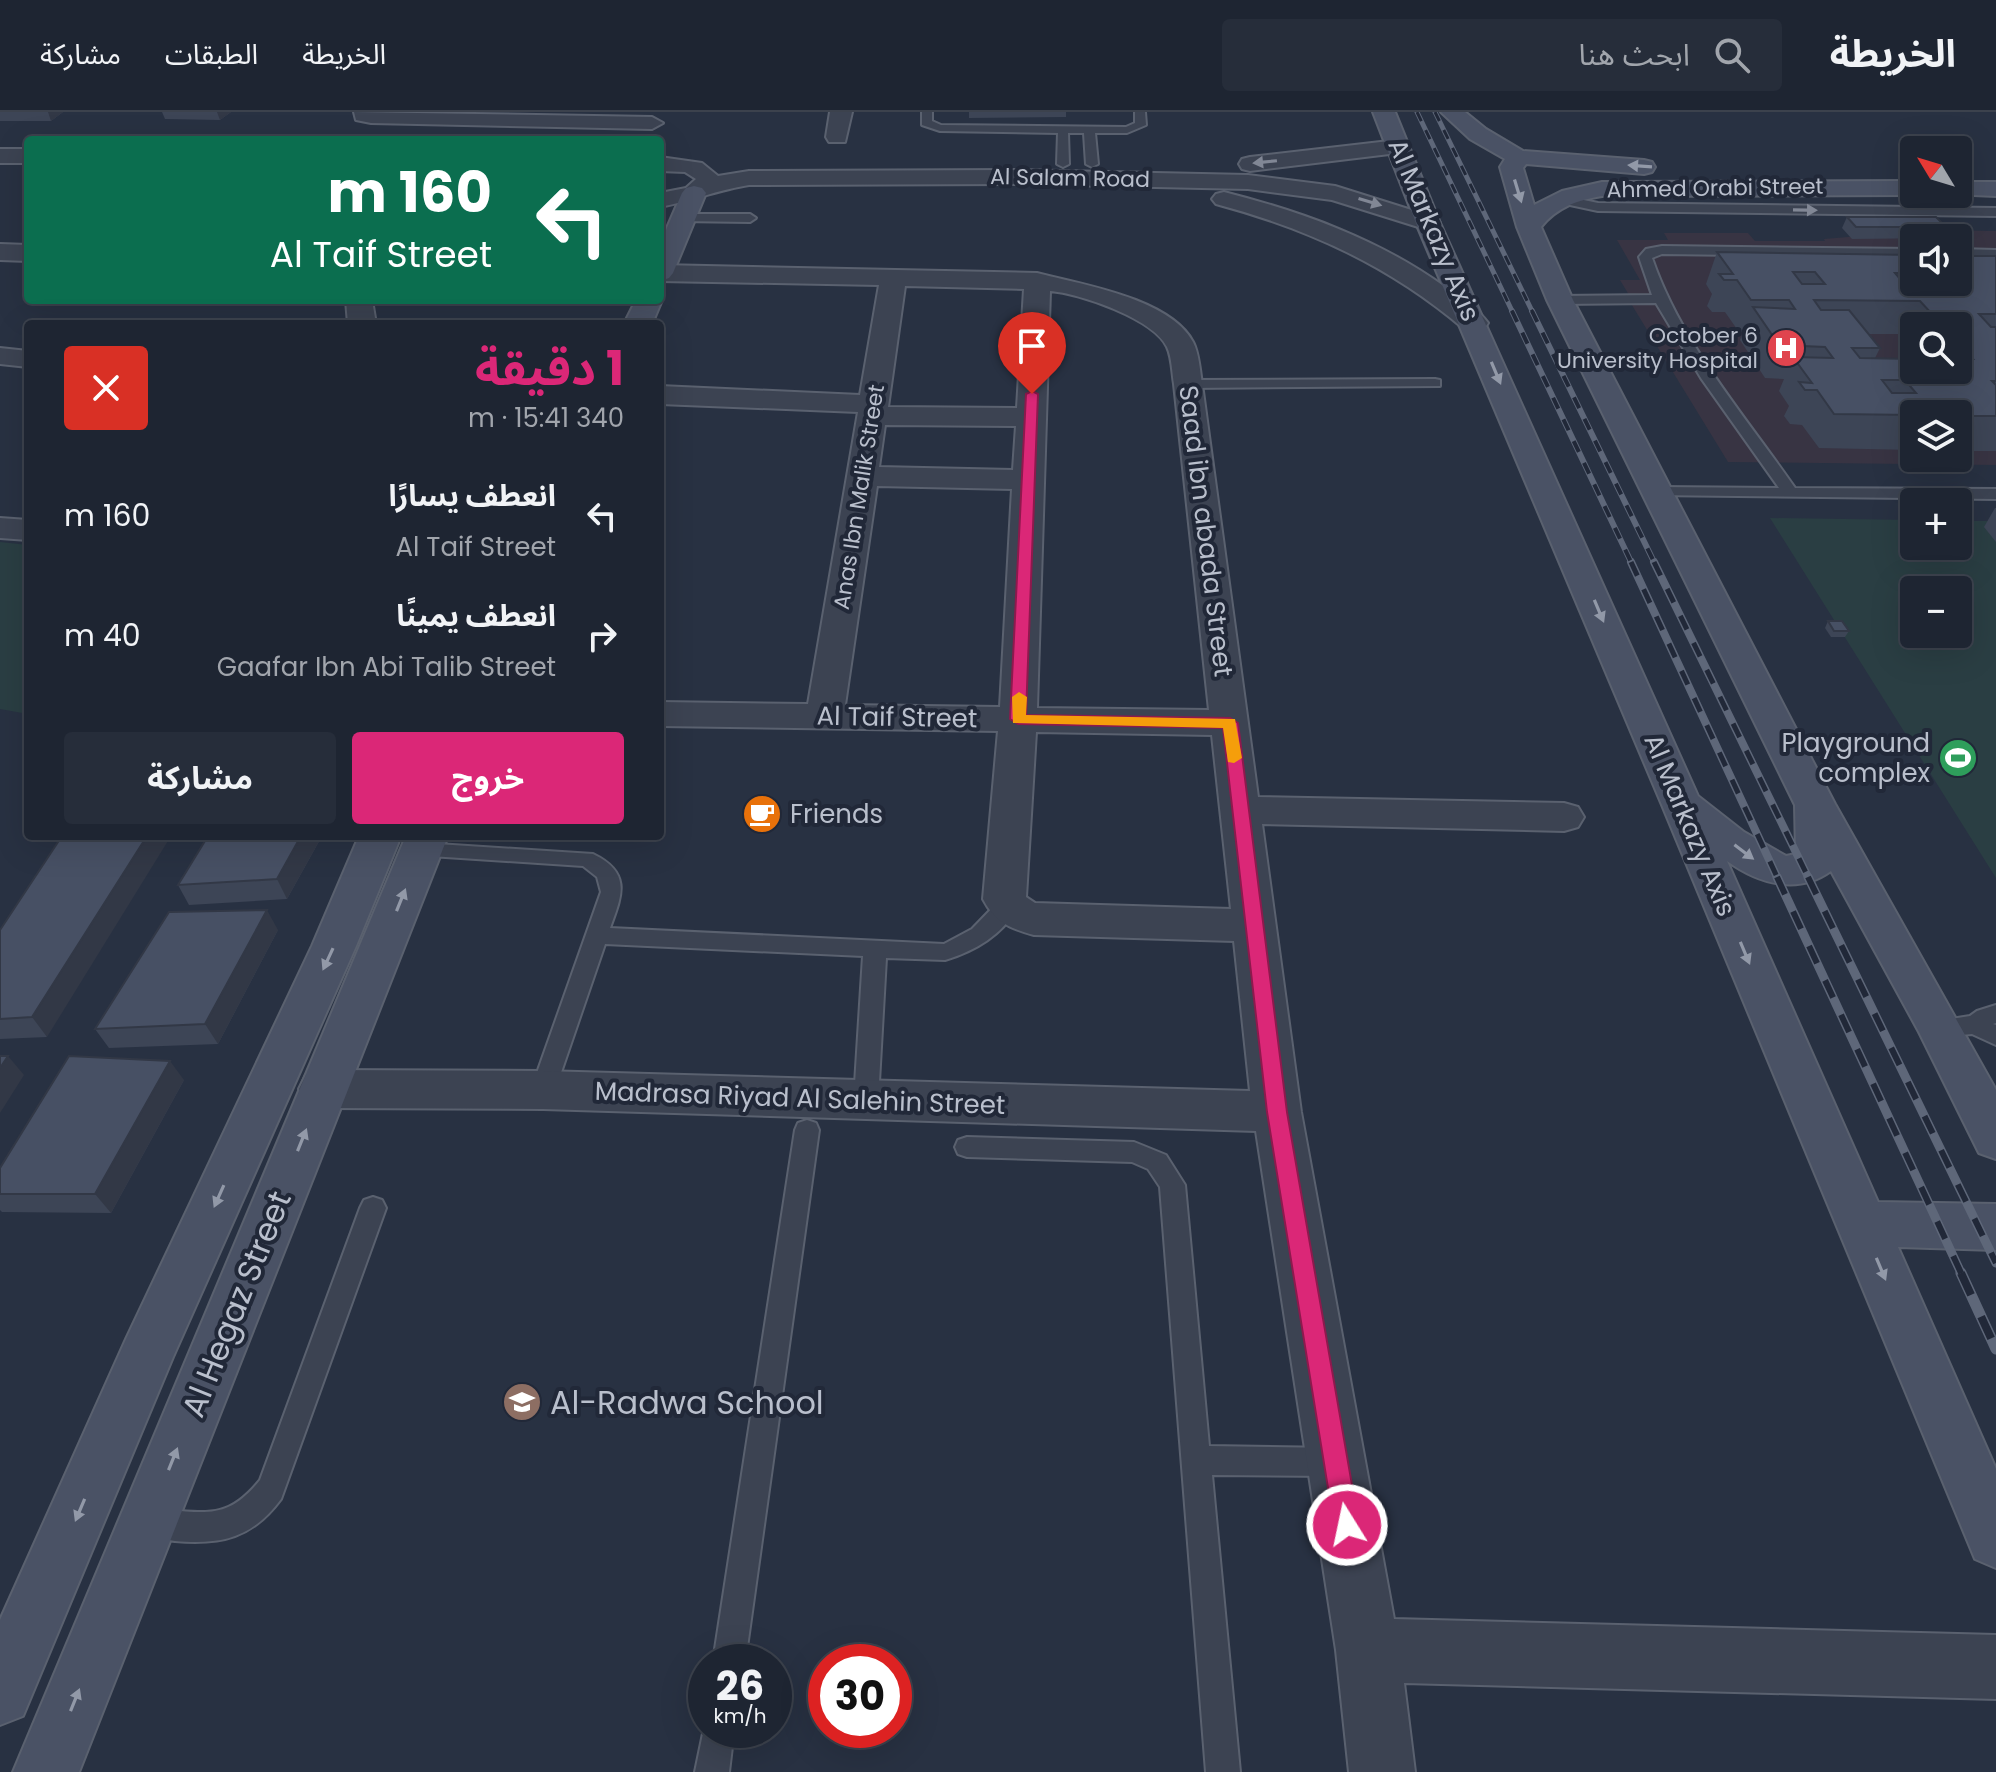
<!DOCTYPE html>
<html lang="ar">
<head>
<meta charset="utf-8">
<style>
	body { margin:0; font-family:Poppins,"Noto Sans Arabic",sans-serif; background:#262d3a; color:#f1f3f6; direction:rtl; height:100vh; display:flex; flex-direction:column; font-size:30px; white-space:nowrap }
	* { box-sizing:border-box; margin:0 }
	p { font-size:26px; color:#a1a5ac }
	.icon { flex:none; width:44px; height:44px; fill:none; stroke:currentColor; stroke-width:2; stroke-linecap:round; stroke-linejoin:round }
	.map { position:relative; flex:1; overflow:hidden; direction:ltr }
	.side { position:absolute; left:24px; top:208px; width:640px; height:520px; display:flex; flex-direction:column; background:#1e2532; border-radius:8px; box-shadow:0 8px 32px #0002,0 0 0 2px #3c424d; direction:rtl }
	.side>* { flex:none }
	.guide { position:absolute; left:24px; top:24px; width:640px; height:168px; border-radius:8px; box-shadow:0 8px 32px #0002,0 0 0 2px #3c424d; direction:rtl; background:#0b6e4f; color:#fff; overflow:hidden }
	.needle { width:52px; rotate:308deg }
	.controls { position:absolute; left:1900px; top:24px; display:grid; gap:16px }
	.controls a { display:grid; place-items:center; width:72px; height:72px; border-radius:8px; background:#1e2532; box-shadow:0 8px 32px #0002,0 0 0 2px #3c424d; font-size:40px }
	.speed { position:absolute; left:688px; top:1532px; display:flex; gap:16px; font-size:40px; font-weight:700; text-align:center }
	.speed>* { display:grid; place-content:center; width:104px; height:104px; border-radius:50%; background:#1e2532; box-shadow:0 8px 32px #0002,0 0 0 2px #3c424d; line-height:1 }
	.speed small { font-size:20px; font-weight:400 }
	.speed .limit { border:12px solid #d22; background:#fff; color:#111 }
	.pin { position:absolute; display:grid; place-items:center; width:68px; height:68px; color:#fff; margin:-82px -34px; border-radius:50% 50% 50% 0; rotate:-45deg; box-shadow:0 0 8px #0007 }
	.pin .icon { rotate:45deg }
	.me { position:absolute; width:88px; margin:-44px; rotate:350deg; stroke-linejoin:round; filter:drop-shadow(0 0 6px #0008) }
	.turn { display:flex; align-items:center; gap:28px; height:168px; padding:0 40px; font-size:36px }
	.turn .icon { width:104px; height:104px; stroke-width:2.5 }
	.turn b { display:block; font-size:56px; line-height:68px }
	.round { display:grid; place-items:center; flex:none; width:84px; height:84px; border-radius:8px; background:#262d3a }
	.headline { display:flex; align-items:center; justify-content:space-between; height:136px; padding:0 40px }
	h1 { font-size:48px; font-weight:700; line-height:60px; color:#db2777 }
	.primary-button { display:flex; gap:16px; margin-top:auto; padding:16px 40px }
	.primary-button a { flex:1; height:92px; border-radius:8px; background:#db2777; color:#fff; font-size:32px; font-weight:700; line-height:92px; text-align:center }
	.primary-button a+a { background:#262d3a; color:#f1f3f6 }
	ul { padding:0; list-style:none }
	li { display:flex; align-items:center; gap:24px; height:120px; padding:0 40px }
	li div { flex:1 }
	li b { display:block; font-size:30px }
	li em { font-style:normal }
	header { display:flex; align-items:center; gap:48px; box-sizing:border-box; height:112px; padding:0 40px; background:#1e2532; border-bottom:2px solid #3c424d }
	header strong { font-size:38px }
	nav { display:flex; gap:44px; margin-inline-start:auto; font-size:28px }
	.search { width:560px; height:72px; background:#262d3a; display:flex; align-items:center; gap:20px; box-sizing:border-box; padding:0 28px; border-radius:8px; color:#a1a5ac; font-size:30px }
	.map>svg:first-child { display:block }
	.medical { fill:#383443; fill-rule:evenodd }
	.green { fill:#2a3e43; fill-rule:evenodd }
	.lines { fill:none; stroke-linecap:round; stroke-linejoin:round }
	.lane-casing { stroke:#5a616f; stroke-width:4 }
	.street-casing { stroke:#5a616f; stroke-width:4 }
	.secondary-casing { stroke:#5a616f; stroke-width:4 }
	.lane { fill:#3c4352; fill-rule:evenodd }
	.street { fill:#3c4352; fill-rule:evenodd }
	.secondary { fill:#4a5265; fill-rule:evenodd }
	.rail-far4-casing { stroke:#5e6779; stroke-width:5 }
	.rail-far3-casing { stroke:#5e6779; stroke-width:6 }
	.rail-far2-casing { stroke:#5e6779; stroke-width:8 }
	.rail-far1-casing { stroke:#5e6779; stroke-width:9 }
	.rail-casing { stroke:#5e6779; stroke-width:11 }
	.rail-far4 { stroke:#212838; stroke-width:3; stroke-dasharray:10; stroke-linecap:butt }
	.rail-far3 { stroke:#212838; stroke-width:4; stroke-dasharray:12; stroke-linecap:butt }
	.rail-far2 { stroke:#212838; stroke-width:5; stroke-dasharray:15; stroke-linecap:butt }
	.rail-far1 { stroke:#212838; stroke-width:6; stroke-dasharray:19; stroke-linecap:butt }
	.rail { stroke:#212838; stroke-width:8; stroke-dasharray:24; stroke-linecap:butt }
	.wall { fill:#3d4556; fill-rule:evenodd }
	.shaded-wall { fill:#323846 }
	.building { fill:#475064; stroke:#323846; stroke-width:2; fill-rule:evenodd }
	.oneway { fill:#818795 }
	.oneway2 { fill:#9299a8 }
	.route { fill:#db2777; stroke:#8e194d; stroke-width:2 }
	.slow { fill:#f59e0b }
	.labels { text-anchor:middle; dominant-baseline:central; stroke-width:8; stroke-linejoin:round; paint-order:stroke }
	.far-street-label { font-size:22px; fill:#b9bfcc; stroke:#212838 }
	.far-poi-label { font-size:22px; fill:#b9bfcc; stroke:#212838; text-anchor:end }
	.street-label { font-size:26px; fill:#b9bfcc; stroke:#212838 }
	.poi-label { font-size:26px; fill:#b9bfcc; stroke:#212838; text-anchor:end }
	.near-street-label { font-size:32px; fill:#b9bfcc; stroke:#212838 }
	.near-poi-label { font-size:32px; fill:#b9bfcc; stroke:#212838; text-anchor:start }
</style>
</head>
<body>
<header>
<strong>الخريطة</strong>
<div class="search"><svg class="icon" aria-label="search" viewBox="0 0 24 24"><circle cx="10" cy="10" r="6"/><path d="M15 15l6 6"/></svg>ابحث هنا</div>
<nav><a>الخريطة</a><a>الطبقات</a><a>مشاركة</a></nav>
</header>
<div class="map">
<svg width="1996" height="1660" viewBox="0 0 1996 1660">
	<rect width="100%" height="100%" fill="#283142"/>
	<path class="medical" d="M1933,118l63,1v234l-268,-3 -98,-160h-12l-4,-7h15l-9,-15h20l-23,-40h51l-4,-7h84l7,8h70l-1,-2zM1914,126h44v44h-44zM1914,214h44v44h-44zM1914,302h44v44h-44z"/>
	<g class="green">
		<path d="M1770,406l144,2v26h44v-25h38v357zM1914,478h44v44h-44z"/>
		<path d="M0,430l28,3v169l-28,-5z"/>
	</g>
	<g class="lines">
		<defs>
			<g id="lane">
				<path d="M922,0h10v9l9,4 185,2 9,-4v-11h10l1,13 -19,8h-32l3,31 -6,3 -6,-3 -2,-31h-16l1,31 -6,3 -6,-3 1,-31 -118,-2 -18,-6z"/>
				<path d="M1560,83l38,8 398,5v8l-398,-5 -42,-9v-6z"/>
				<path d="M682,102h68l6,4 -6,4 -72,-1 -2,-3z"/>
				<path d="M1662,134l252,3v8l-252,-3 -10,4c29,85 91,155 143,230l201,1v10l-344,-4v-6l6,-2 121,1 -78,-110 -45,-75 -96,1 -7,-4 7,-4 92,-1 -13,-38 7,-8z"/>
				<path d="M1958,137l38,1v8l-38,-1z"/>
				<path d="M1435,267l5,1v6l-252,2 -7,-4 7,-4z"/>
				<path d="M422,731l171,11c39,19 29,41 17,74l334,16 28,-15 27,-28h16l3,6c-16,28 -43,44 -73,53l-59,-2 -8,142 -3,7 -9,3 -9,-3 -3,-7 9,-144 -258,-12 -50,146 -4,7 -8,3 -8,-3 -4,-7 70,-198 -4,-15 -14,-11 -168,-11 -3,-5 3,-5z"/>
				<path d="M1996,893v18l-3,1 3,1v20l-24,-11 -32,3 -8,-3 -4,-6 4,-6 38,-6 7,-5z"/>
				<path d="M807,1008l9,3 3,7 -74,532h-32l82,-532 3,-7z"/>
				<path d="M967,1025l167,5 32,13 19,30 24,261 126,2 10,4 5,10 -5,10 -10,4 -123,-1 28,297h-34l-46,-585 -12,-18 -16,-7 -165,-5 -9,-3 -3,-7 3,-7z"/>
				<path d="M373,1085l9,3 4,8 -105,291c-29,39 -59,46 -106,42 -13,-2 -25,-2 -38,-7l-4,-11 4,-11c12,-4 20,-3 32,-2 43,4 62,6 91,-30l100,-272 4,-8z"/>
				<path d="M706,1607v11h28l-5,42h-34z"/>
			</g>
			<g id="street">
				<path d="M354,0l298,5 11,6 -11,6 -281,-6 -15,-3z"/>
				<path d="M830,0h22l-7,30h-16l-3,-5z"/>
				<path d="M1398,28l11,7 -3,5 -156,19 -8,-2 -3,-5 3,-5 8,-2z"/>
				<rect x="0" y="37" width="28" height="14"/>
				<path d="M660,45l42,6 16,13 31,-5 264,-1 235,5 87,11 102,32 3,5 -3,5 -9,2 -96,-30 -84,-11 -235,-5 -264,1c-32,5 -57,16 -89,22v-14l26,-5 10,-9 -11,-7 -25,-1z"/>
				<path d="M1224,80c79,20 154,47 221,95 15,10 33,22 43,36l-4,6h-20c-74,-63 -155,-100 -248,-125l-4,-5 4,-5z"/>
				<path d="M0,132l28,1v16l-28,-1z"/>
				<path d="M660,153l377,8c42,11 133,25 156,69 6,11 7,29 9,42l56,413 306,6 14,4 6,10 -6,10 -14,4 -302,-7 39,288 93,507 602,16v64l-592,-16 11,89h-66l-13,-122 -80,-519 -713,-22 -220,-1 -17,-5 -7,-14 7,-14 17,-5 220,1 707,20 -16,-150 -200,-6c-25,-7 -39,-13 -51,-36l15,-168 -338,-5v-24l148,2 50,-292 -198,-8v-18l200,9 19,-110 -219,-4zM905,174l119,3 -7,119 -129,-1zM1050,179c29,2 104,28 117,56 5,10 5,26 7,37l35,326 -172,-2zM885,313l131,1 -3,44 -134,-3zM877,374l135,3 -12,218 -155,-2zM1036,620l176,3 19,174 -196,-6 -9,-6z"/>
				<path d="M346,188h26l4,24h-28z"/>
				<path d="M0,236l28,3v16l-28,-3z"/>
				<path d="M0,406l28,2v20l-28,-2z"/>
			</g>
			<g id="secondary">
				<path d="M1373,0h22l45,111 258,573 46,36 42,24 10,-2 -1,-49 -248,-505 -30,-73 -17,-60 5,-8 -35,-20 -29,-27h24l21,17 37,22 121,9 8,2 3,5 -3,5 -8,2 -118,-10 -3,4 11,37 28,-14 40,-9 312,-1v13h4l-4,1 -312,1c-24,4 -45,11 -61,31l32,73 262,504 161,286v69l-17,-6 -60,-121 -88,-161c-33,24 -72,13 -104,-10l151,341 118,2v46l-98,-3 98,222v99l-21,-9 -313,-754 -246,-582z"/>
				<path d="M1958,70h38v14l-46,-2h8z"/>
				<path d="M694,74l8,2 4,5 -33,80 -4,5 -9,3v-37l22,-51 4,-5z"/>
				<path d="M660,185l2,3 -10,24h-28l12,-24h24z"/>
				<path d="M359,724h42l-45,110 -183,411 -150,359 -23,9v-105l126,-281 186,-393z"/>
				<path d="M406,724h42l-369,936h-66z"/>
			</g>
		</defs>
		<use href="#lane" class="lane-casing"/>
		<use href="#street" class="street-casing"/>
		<use href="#secondary" class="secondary-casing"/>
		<use href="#lane" class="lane"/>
		<use href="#street" class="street"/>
		<use href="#secondary" class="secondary"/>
		<defs>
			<g id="rail-far4">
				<path d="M1417,0l96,201"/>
				<path d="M1435,0l98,201"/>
			</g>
			<g id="rail-far3">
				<path d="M1512,199l120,253"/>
				<path d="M1532,199l123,253"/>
			</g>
			<g id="rail-far2">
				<path d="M1631,450l147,317"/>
				<path d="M1654,450l155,317"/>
			</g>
			<g id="rail-far1">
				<path d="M1777,765l185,398"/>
				<path d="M1808,765l188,386"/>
			</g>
			<path id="rail" d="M1961,1161l35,76"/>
		</defs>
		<use href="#rail-far4" class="rail-far4-casing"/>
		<use href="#rail-far3" class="rail-far3-casing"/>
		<use href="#rail-far2" class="rail-far2-casing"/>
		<use href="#rail-far1" class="rail-far1-casing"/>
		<use href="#rail" class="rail-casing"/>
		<use href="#rail-far4" class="rail-far4"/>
		<use href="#rail-far3" class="rail-far3"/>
		<use href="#rail-far2" class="rail-far2"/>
		<use href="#rail-far1" class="rail-far1"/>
		<use href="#rail" class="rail"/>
	</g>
	<g class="wall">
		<path d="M0,0h63l-12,9h-51z"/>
		<path d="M162,0h69l-11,8 -55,-1z"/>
		<path d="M969,0h97v5l-97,1z"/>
		<path d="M1847,105l99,10 -5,11 -89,1 -10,-11z"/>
		<path d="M1717,140l197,3v27h44l38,-26v195h-38v-37h-44v36l-95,-2 -17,-23 -12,-1 -6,-8 5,-10 -10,-15 5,-12 -19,-1 -25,-38 3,-8h-4l-14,-20h-13l-5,-6 5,-12 -6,-10zM1914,214h44v44l-83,-12 5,-10 -12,-14h37l9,11z"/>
		<path d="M1995,396h1v34l-12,-15z"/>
		<path d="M1828,509l21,10 -4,6h-14l-6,-9z"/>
		<path d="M208,724h114l-35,63 -98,6 -11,-20z"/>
		<path d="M0,818l47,107 -47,2z"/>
		<path d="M278,818l-60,114 -109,4 -14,-19z"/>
		<path d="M184,968l-73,133 -109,-1 -2,-2v-42z"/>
	</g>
	<g class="shaded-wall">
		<path d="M48,0h15l-12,9z"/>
		<path d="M217,0h14l-11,8z"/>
		<path d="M147,724h24l-124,201 -15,-20z"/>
		<path d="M301,724h21l-35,63 -10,-20z"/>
		<path d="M267,798l11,20 -60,114 -13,-20z"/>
		<path d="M8,944l16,19 -24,38v-45z"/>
		<path d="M170,949l14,19 -73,133 -16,-19z"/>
	</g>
	<g class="building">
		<path d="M1847,105h89l10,10h-90z"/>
		<path d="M1717,140l197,3v18h-19l10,12h23l-3,-3h33v-26h38v58h-17l12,13h5v54h-4l4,4v31h-38v-2h-44v1l-80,-1 -17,-24h-12l-6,-8 13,1 -19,-26 40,1 -8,-11 -46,-2 -26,-38 42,2 -6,-9h-38l-14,-20h-13l-5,-6h14zM1793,160h22l10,12h-23zM1814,188l106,1 23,25h15v17l15,16h-15v11h-44v-11l-54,-1 -8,-10h28l-31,-38h-28zM1882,268h23l11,13h-24z"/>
		<path d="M1828,509h14l7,10h-15z"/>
		<path d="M62,724h85l-115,181 -32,2v-89z"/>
		<path d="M208,724h93l-24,43 -99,6z"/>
		<path d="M267,798l-62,114 -110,5 74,-117z"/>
		<path d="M0,944h8l-8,12z"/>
		<path d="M69,944l101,5 -75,133h-95v-26z"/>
	</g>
	<defs><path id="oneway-solid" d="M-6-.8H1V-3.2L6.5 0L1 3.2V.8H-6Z" transform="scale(2)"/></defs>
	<g class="oneway">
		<use href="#oneway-solid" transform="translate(1265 50) rotate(174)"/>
		<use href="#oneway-solid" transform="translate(1370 90) rotate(17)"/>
		<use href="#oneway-solid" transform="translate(1805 98) rotate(1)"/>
	</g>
	<g class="oneway2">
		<use href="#oneway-solid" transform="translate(1640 54) rotate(-176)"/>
		<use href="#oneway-solid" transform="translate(1518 79) rotate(73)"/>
		<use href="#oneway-solid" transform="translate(1496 261) rotate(67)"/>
		<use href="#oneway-solid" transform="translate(1599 499) rotate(67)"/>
		<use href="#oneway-solid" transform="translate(1744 740) rotate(37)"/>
		<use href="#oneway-solid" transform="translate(401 788) rotate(-68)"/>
		<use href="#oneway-solid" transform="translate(1745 841) rotate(67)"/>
		<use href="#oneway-solid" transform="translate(328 847) rotate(115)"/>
		<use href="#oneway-solid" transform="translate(302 1028) rotate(-68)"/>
		<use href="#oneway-solid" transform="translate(219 1084) rotate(114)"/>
		<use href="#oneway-solid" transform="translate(1881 1157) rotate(67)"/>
		<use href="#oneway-solid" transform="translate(173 1347) rotate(-68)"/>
		<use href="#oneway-solid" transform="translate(80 1398) rotate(113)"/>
		<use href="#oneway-solid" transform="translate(75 1588) rotate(-68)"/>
	</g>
	<path class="route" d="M1032,279l6,3 -12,321 204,3 8,5 49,389 72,413 -4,8 -8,4 -9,-4 -4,-8 -67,-413 -44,-384 -205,-4 -8,-5 16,-325z"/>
	<path class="slow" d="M1019,580l8,5 -1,18 209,4 7,39 -8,5 -6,-1 -5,-34 -210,-5 -1,-26z"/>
	<defs>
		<symbol id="hospital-disc" viewBox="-11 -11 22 22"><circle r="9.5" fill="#e0444e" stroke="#212838"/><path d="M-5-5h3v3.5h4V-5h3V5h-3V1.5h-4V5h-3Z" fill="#fff"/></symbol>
		<symbol id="stadium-disc" viewBox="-11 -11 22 22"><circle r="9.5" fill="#2e9e5b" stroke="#212838"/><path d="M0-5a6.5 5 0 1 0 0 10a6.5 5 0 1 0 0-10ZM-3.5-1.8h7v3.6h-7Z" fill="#fff"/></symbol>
		<symbol id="cafe-disc" viewBox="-11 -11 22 22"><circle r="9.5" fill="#e8710a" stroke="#212838"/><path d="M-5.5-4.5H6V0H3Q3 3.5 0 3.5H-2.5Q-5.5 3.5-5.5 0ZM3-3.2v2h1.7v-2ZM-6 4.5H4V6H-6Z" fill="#fff"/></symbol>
		<symbol id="school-disc" viewBox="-11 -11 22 22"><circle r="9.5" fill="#8d6e63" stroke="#212838"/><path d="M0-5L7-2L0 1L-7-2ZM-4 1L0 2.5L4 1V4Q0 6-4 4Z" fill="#fff"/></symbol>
	</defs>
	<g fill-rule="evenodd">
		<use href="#hospital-disc" x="1764" y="214" width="44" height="44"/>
		<use href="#stadium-disc" x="1936" y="624" width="44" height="44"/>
		<use href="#cafe-disc" x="740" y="680" width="44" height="44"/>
		<use href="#school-disc" x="500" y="1268" width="44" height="44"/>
	</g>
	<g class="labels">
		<g class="far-street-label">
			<text transform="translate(1070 66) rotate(1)">Al Salam Road</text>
			<text transform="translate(1715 76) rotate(-1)">Ahmed Orabi Street</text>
			<text transform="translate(859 385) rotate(-81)">Anas Ibn Malik Street</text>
		</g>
		<g class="far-poi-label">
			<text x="1758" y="223">October 6<tspan x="1758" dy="25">University Hospital</tspan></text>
		</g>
		<g class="street-label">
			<text transform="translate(1434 118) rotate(67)">Al Markazy Axis</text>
			<text transform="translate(1206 419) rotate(83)">Saad ibn abada Street</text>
			<text transform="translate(897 605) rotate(1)">Al Taif Street</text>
			<text transform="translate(1690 713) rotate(67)">Al Markazy Axis</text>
			<text transform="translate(800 986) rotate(2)">Madrasa Riyad Al Salehin Street</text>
		</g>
		<g class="poi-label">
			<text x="1930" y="631">Playground<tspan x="1930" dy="30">complex</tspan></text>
			<text x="790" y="702" text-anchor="start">Friends</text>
		</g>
		<g class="near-street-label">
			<text transform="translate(236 1192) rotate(-68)">Al Hegaz Street</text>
		</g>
		<g class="near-poi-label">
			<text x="550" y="1290">Al-Radwa School</text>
		</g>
	</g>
</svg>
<div class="controls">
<a><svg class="needle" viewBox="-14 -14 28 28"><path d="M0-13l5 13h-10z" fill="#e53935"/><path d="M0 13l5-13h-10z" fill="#a1a5ac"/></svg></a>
<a><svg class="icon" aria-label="sound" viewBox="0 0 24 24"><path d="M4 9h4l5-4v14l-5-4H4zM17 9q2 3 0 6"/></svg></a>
<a><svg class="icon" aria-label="search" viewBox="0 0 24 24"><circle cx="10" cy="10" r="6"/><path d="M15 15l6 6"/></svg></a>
<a><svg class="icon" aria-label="layers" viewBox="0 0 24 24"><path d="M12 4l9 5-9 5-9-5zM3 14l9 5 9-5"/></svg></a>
<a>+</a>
<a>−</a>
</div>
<div class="speed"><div>26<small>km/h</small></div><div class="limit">30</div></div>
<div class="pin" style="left:1032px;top:282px;background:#d93025"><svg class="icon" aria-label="arrive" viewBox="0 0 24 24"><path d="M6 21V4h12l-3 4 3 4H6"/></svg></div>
<svg class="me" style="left:1347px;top:1413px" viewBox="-20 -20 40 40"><circle r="17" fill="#db2777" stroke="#fff" stroke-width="3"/><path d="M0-11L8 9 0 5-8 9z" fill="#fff"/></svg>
<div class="guide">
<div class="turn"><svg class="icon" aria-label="left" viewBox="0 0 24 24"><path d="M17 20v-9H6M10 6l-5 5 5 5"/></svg><div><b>160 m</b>Al Taif Street</div></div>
</div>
<section class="side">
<div class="headline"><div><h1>1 دقيقة</h1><p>340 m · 15:41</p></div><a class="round" style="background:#d93025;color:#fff"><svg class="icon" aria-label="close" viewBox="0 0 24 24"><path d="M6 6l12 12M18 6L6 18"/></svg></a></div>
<ul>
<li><svg class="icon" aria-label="left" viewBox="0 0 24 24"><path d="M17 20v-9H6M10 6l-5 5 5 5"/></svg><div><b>انعطف يسارًا</b><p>Al Taif Street</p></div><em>160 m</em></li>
<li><svg class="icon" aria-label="right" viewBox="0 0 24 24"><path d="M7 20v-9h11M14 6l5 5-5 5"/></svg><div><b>انعطف يمينًا</b><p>Gaafar Ibn Abi Talib Street</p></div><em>40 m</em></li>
</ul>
<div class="primary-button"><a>خروج</a><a>مشاركة</a></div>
</section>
</div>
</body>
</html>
